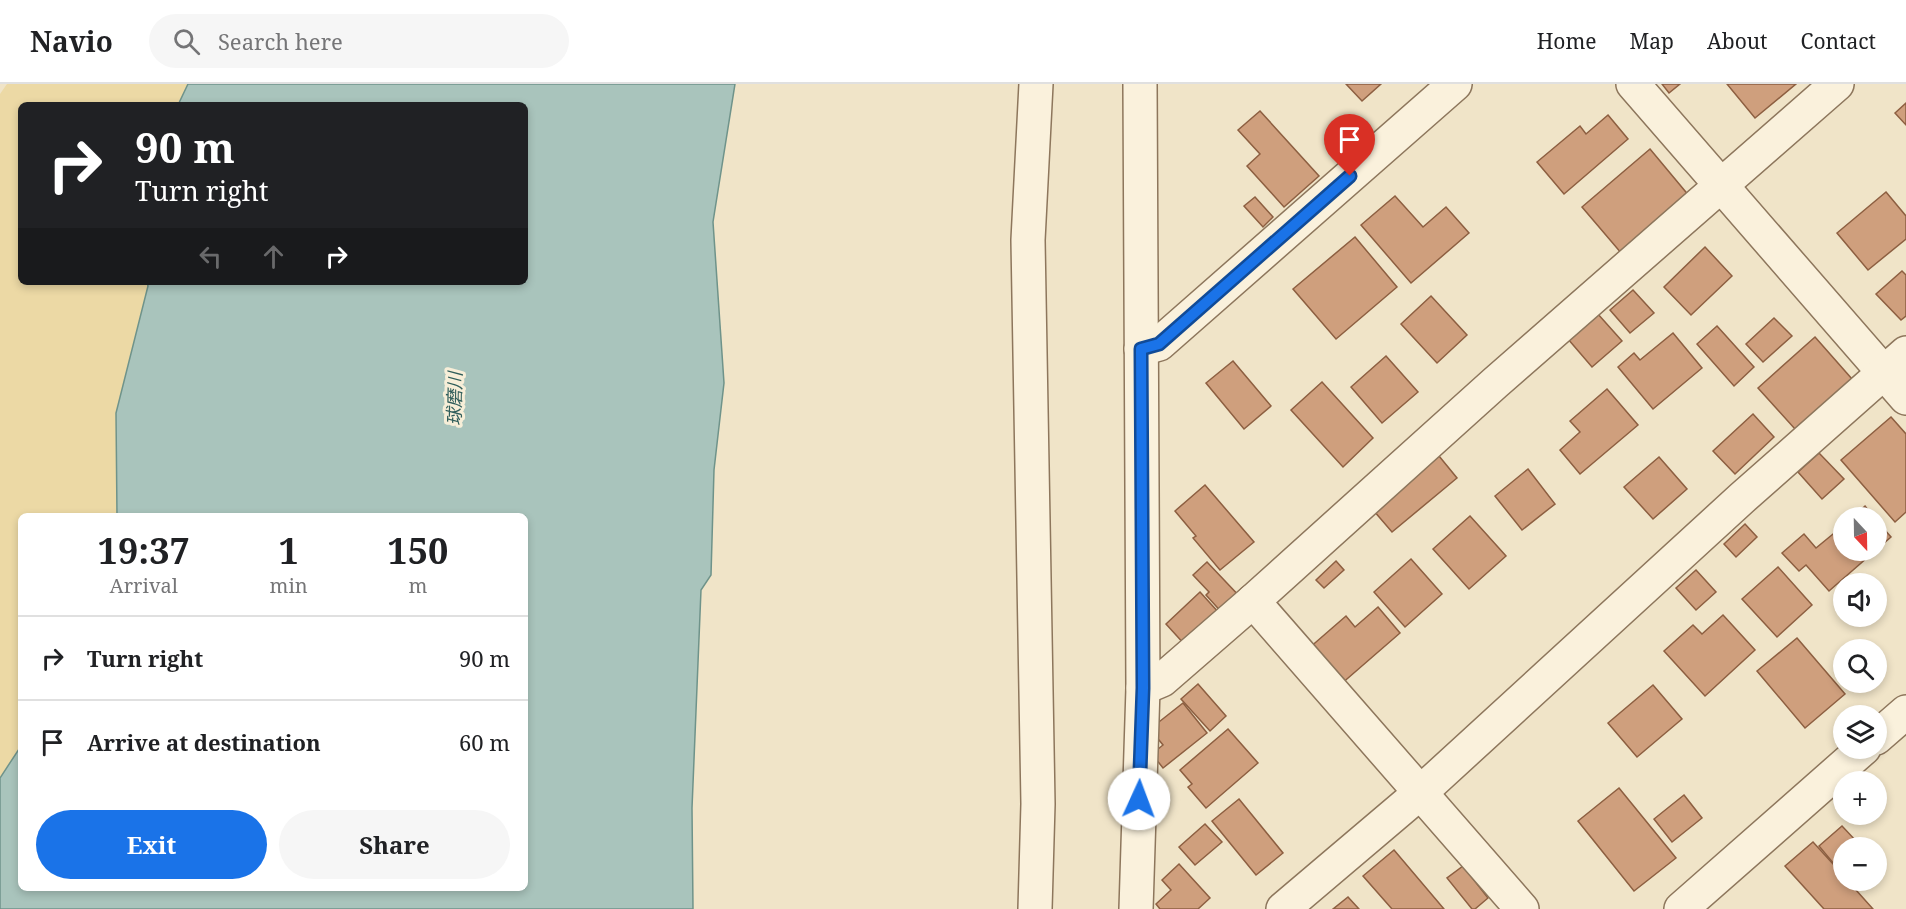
<!DOCTYPE html>
<html lang="en">
<head>
<meta charset="utf-8">
<style>
	body { margin:0; font-family:"Noto Serif","Noto Sans JP",serif; background:#f6f6f6; color:#202124; height:100vh; display:flex; flex-direction:column; font-size:22px; white-space:nowrap }
	* { box-sizing:border-box; margin:0 }
	p { font-size:20px; color:#757577 }
	.icon { flex:none; width:33px; height:33px; fill:none; stroke:currentColor; stroke-width:2; stroke-linecap:round; stroke-linejoin:round }
	.map { position:relative; flex:1; overflow:hidden }
	.details { position:absolute; left:18px; top:429px; width:510px; height:378px; display:flex; flex-direction:column; background:#fff; border-radius:9px; box-shadow:0 3px 9px #0003 }
	.details>* { flex:none }
	.top-card { position:absolute; left:18px; top:18px; width:510px; height:183px; border-radius:9px; box-shadow:0 3px 9px #0003; background:#202124; color:#fff; overflow:hidden }
	.needle { width:39px; rotate:158deg }
	.buttons { position:absolute; left:1833px; top:423px; display:grid; gap:12px }
	.buttons a { display:grid; place-items:center; width:54px; height:54px; border-radius:50%; background:#fff; box-shadow:0 3px 9px #0003; font-size:30px }
	.pin { position:absolute; display:grid; place-items:center; width:51px; height:51px; color:#fff; margin:-62px -26px; border-radius:50% 50% 50% 0; rotate:-45deg; box-shadow:0 0 6px #0007 }
	.pin .icon { rotate:45deg }
	.me { position:absolute; width:66px; margin:-33px; rotate:2deg; stroke-linejoin:round; filter:drop-shadow(0 0 4px #0008) }
	.turn { display:flex; align-items:center; gap:21px; height:126px; padding:0 18px; font-size:27px }
	.turn .icon { width:78px; height:78px; stroke-width:2.5 }
	.turn b { display:block; font-size:42px; line-height:51px }
	.lanes { display:flex; align-items:center; height:57px; padding:0 18px; background:#0003; justify-content:center; gap:30px; direction:ltr }
	.lanes .off { opacity:.35 }
	.eta { display:flex; justify-content:space-evenly; align-items:center; height:102px; text-align:center }
	.eta b { font-size:36px; font-weight:700; line-height:42px }
	.cta { display:flex; gap:12px; margin-top:auto; padding:12px 18px }
	.cta a { flex:1; height:69px; border-radius:36px; background:#1a73e8; color:#fff; font-size:24px; font-weight:700; line-height:69px; text-align:center }
	.cta a+a { background:#f6f6f6; color:#202124 }
	ul { padding:0; list-style:none }
	li { display:flex; align-items:center; gap:18px; height:84px; padding:0 18px; border-top:2px solid #e0e0e0 }
	li div { flex:1 }
	li b { display:block; font-size:22px }
	li em { font-style:normal }
	header { display:flex; align-items:center; gap:36px; box-sizing:border-box; height:84px; padding:0 30px; background:#fff; border-bottom:2px solid #e0e0e0 }
	header strong { font-size:28px }
	nav { display:flex; gap:33px; margin-inline-start:auto; font-size:21px }
	.search { width:420px; height:54px; background:#f6f6f6; display:flex; align-items:center; gap:15px; box-sizing:border-box; padding:0 21px; border-radius:33px; color:#757577; font-size:22px }
	.map>svg:first-child { display:block }
	.sand { fill:#ecd9a5 }
	.water { fill:#a9c4bc; stroke:#6f938a; stroke-width:1.5 }
	.building { fill:#cf9f7d; stroke:#8d5f41; stroke-width:1.5 }
	.lines { fill:none; stroke-linecap:round; stroke-linejoin:round }
	.minor-casing { stroke:#8d765c; stroke-width:36 }
	.minor { stroke:#faf1dc; stroke-width:33 }
	.route-casing { stroke:#114b97; stroke-width:15 }
	.route { stroke:#1a73e8; stroke-width:10 }
	.labels { text-anchor:middle; dominant-baseline:central; stroke-width:6; stroke-linejoin:round; paint-order:stroke }
	.water-label { font-size:18px; font-style:italic; fill:#2f5d5a; stroke:#f7eed8 }
</style>
</head>
<body>
<header>
<strong>Navio</strong>
<div class="search"><svg class="icon" aria-label="search" viewBox="0 0 24 24"><circle cx="10" cy="10" r="6"/><path d="M15 15l6 6"/></svg>Search here</div>
<nav><a>Home</a><a>Map</a><a>About</a><a>Contact</a></nav>
</header>
<div class="map">
<svg width="1906" height="825" viewBox="0 0 1906 825">
	<rect width="100%" height="100%" fill="#f0e4c8"/>
	<path class="sand" d="M7,0h181l-10,21h-157v177h126l1,4 -32,127 1,103h-96v230l-21,32v-684z"/>
	<path class="water" d="M188,0h547l-22,138 11,161 -10,87 -3,105 -10,15 -9,218 1,101h-693v-131l21,-32v142h504v-372h-408l-1,-103 32,-127 -1,-4h378v-177h-347z"/>
	<g class="building">
		<path d="M1346,0h35l-19,17z"/>
		<path d="M1662,0h18l-11,9z"/>
		<path d="M1727,0h69l-41,34z"/>
		<path d="M1906,19v22l-11,-12z"/>
		<path d="M1260,27l59,65 -35,31 -37,-41 13,-12 -22,-24z"/>
		<path d="M1608,31l20,24 -64,55 -27,-32 43,-36 6,8z"/>
		<path d="M1650,65l40,48 -68,57 -40,-47z"/>
		<path d="M1886,108l20,24v23l-38,31 -31,-37z"/>
		<path d="M1395,112l28,31 23,-20 23,26 -58,50 -50,-58z"/>
		<path d="M1255,113l18,20 -10,10 -19,-21z"/>
		<path d="M1355,153l42,50 -61,52 -43,-50z"/>
		<path d="M1705,163l27,29 -41,39 -27,-28z"/>
		<path d="M1902,187l4,4v41l-5,4 -25,-26z"/>
		<path d="M1633,206l21,23 -24,20 -20,-23z"/>
		<path d="M1431,212l36,39 -30,28 -36,-39z"/>
		<path d="M1597,229l25,28 -30,26 -24,-28z"/>
		<path d="M1774,234l18,18 -29,26 -17,-18z"/>
		<path d="M1717,242l37,41 -20,19 -37,-42z"/>
		<path d="M1673,249l29,35 -49,41 -35,-42 16,-14 6,7z"/>
		<path d="M1815,253l37,42 -57,50 -37,-41z"/>
		<path d="M1386,272l32,36 -36,31 -31,-36z"/>
		<path d="M1233,277l38,45 -27,23 -38,-46z"/>
		<path d="M1322,298l51,56 -30,29 -52,-57z"/>
		<path d="M1607,305l31,36 -58,49 -20,-24 20,-18 -10,-11z"/>
		<path d="M1753,330l21,23 -39,37 -22,-23z"/>
		<path d="M1891,333l15,17v78l-11,10 -54,-62z"/>
		<path d="M1819,369l25,26 -22,20 -24,-27z"/>
		<path d="M1439,372l18,22 -65,54 -18,-21z"/>
		<path d="M1659,373l28,32 -34,30 -29,-32z"/>
		<path d="M1528,385l27,35 -33,26 -27,-34z"/>
		<path d="M1205,401l49,57 -34,28 -27,-32 3,-2 -21,-25z"/>
		<path d="M1865,422l9,12h-22z"/>
		<path d="M1470,432l36,40 -37,33 -36,-40z"/>
		<path d="M1876,436l15,17 -15,13z"/>
		<path d="M1745,440l12,13 -21,20 -12,-13z"/>
		<path d="M1844,441v25h32l-47,41 -23,-26 -7,6 -17,-18 22,-19 12,14z"/>
		<path d="M1411,475l31,35 -37,33 -31,-35z"/>
		<path d="M1336,477l8,9 -20,18 -8,-8z"/>
		<path d="M1207,478l36,38 -18,16 -19,-21 3,-3 -16,-17z"/>
		<path d="M1778,483l34,38 -35,32 -35,-38z"/>
		<path d="M1696,486l20,22 -20,18 -20,-22z"/>
		<path d="M1200,508l20,22 -34,32 -20,-22z"/>
		<path d="M1378,523l22,26 -60,52 -32,-36 38,-33 9,11z"/>
		<path d="M1723,531l32,35 -50,46 -41,-45 29,-26 9,9z"/>
		<path d="M1797,554l48,56 -40,34 -48,-57z"/>
		<path d="M1198,600l28,32 -16,15 -29,-32z"/>
		<path d="M1653,601l29,34 -45,38 -29,-34z"/>
		<path d="M1183,619l24,30 -44,35 -11,-14 11,-9 -13,-16z"/>
		<path d="M1228,645l30,34 -52,45 -18,-21 4,-3 -12,-14z"/>
		<path d="M1619,704l57,70 -42,33 -56,-70z"/>
		<path d="M1684,711l18,23 -30,24 -18,-23z"/>
		<path d="M1239,715l44,54 -27,22 -44,-54z"/>
		<path d="M1205,740l17,18 -27,23 -16,-18z"/>
		<path d="M1842,742l16,17 -4,5h-10v8l-10,8 -15,-18z"/>
		<path d="M1813,758l31,34v4h3l26,29h-49l-39,-43z"/>
		<path d="M1394,766l50,59h-52l-29,-33z"/>
		<path d="M1179,780l31,34 -12,11h-38l-4,-5 15,-14 -9,-10z"/>
		<path d="M1463,782l25,32 -13,11h-3l-25,-31z"/>
		<path d="M1348,813l11,12h-26z"/>
	</g>
	<g class="lines">
		<defs>
			<g id="minor">
				<path d="M1633,0l273,314"/>
				<path d="M1141,265l18,-5 296,-260"/>
				<path d="M1253,517l269,308"/>
				<path d="M1143,604l19,-8 91,-79 242,-218 342,-299"/>
				<path d="M1876,654l30,-26"/>
				<path d="M1035,825l3,-105 -10,-564 8,-156"/>
				<path d="M1136,825l7,-221 -3,-604"/>
				<path d="M1283,825l138,-117 321,-294 164,-145"/>
				<path d="M1681,825l183,-161"/>
			</g>
		</defs>
		<use href="#minor" class="minor-casing"/>
		<use href="#minor" class="minor"/>
	</g>
	<g class="lines">
		<defs>
			<path id="route" d="M1139,715l4,-111 -2,-339 18,-5 191,-168"/>
		</defs>
		<use href="#route" class="route-casing"/>
		<use href="#route" class="route"/>
	</g>
	<g class="labels">
		<g class="water-label">
			<text transform="translate(454 315) rotate(-89)">球磨川</text>
		</g>
	</g>
</svg>
<div class="buttons">
<a><svg class="needle" viewBox="-14 -14 28 28"><path d="M0-13l5 13h-10z" fill="#e53935"/><path d="M0 13l5-13h-10z" fill="#757577"/></svg></a>
<a><svg class="icon" aria-label="sound" viewBox="0 0 24 24"><path d="M4 9h4l5-4v14l-5-4H4zM17 9q2 3 0 6"/></svg></a>
<a><svg class="icon" aria-label="search" viewBox="0 0 24 24"><circle cx="10" cy="10" r="6"/><path d="M15 15l6 6"/></svg></a>
<a><svg class="icon" aria-label="layers" viewBox="0 0 24 24"><path d="M12 4l9 5-9 5-9-5zM3 14l9 5 9-5"/></svg></a>
<a>+</a>
<a>−</a>
</div>
<div class="pin" style="left:1350px;top:92px;background:#d93025"><svg class="icon" aria-label="arrive" viewBox="0 0 24 24"><path d="M6 21V4h12l-3 4 3 4H6"/></svg></div>
<svg class="me" style="left:1139px;top:715px" viewBox="-20 -20 40 40"><circle r="19" fill="#fff"/><path d="M0-13L10 11 0 6-10 11z" fill="#1a73e8"/></svg>
<div class="top-card">
<div class="turn"><svg class="icon" aria-label="right" viewBox="0 0 24 24"><path d="M7 20v-9h11M14 6l5 5-5 5"/></svg><div><b>90 m</b>Turn right</div></div>
<div class="lanes"><svg class="icon off" aria-label="left" viewBox="0 0 24 24"><path d="M17 20v-9H6M10 6l-5 5 5 5"/></svg><svg class="icon off" aria-label="ahead" viewBox="0 0 24 24"><path d="M12 20V5M6 11l6-6 6 6"/></svg><svg class="icon" aria-label="right" viewBox="0 0 24 24"><path d="M7 20v-9h11M14 6l5 5-5 5"/></svg></div>
</div>
<section class="details">
<div class="eta">
<div><b>19:37</b><p>Arrival</p></div>
<div><b>1</b><p>min</p></div>
<div><b>150</b><p>m</p></div>
</div>
<ul>
<li><svg class="icon" aria-label="right" viewBox="0 0 24 24"><path d="M7 20v-9h11M14 6l5 5-5 5"/></svg><div><b>Turn right</b></div><em>90 m</em></li>
<li><svg class="icon" aria-label="arrive" viewBox="0 0 24 24"><path d="M6 21V4h12l-3 4 3 4H6"/></svg><div><b>Arrive at destination</b></div><em>60 m</em></li>
</ul>
<div class="cta"><a>Exit</a><a>Share</a></div>
</section>
</div>
</body>
</html>
